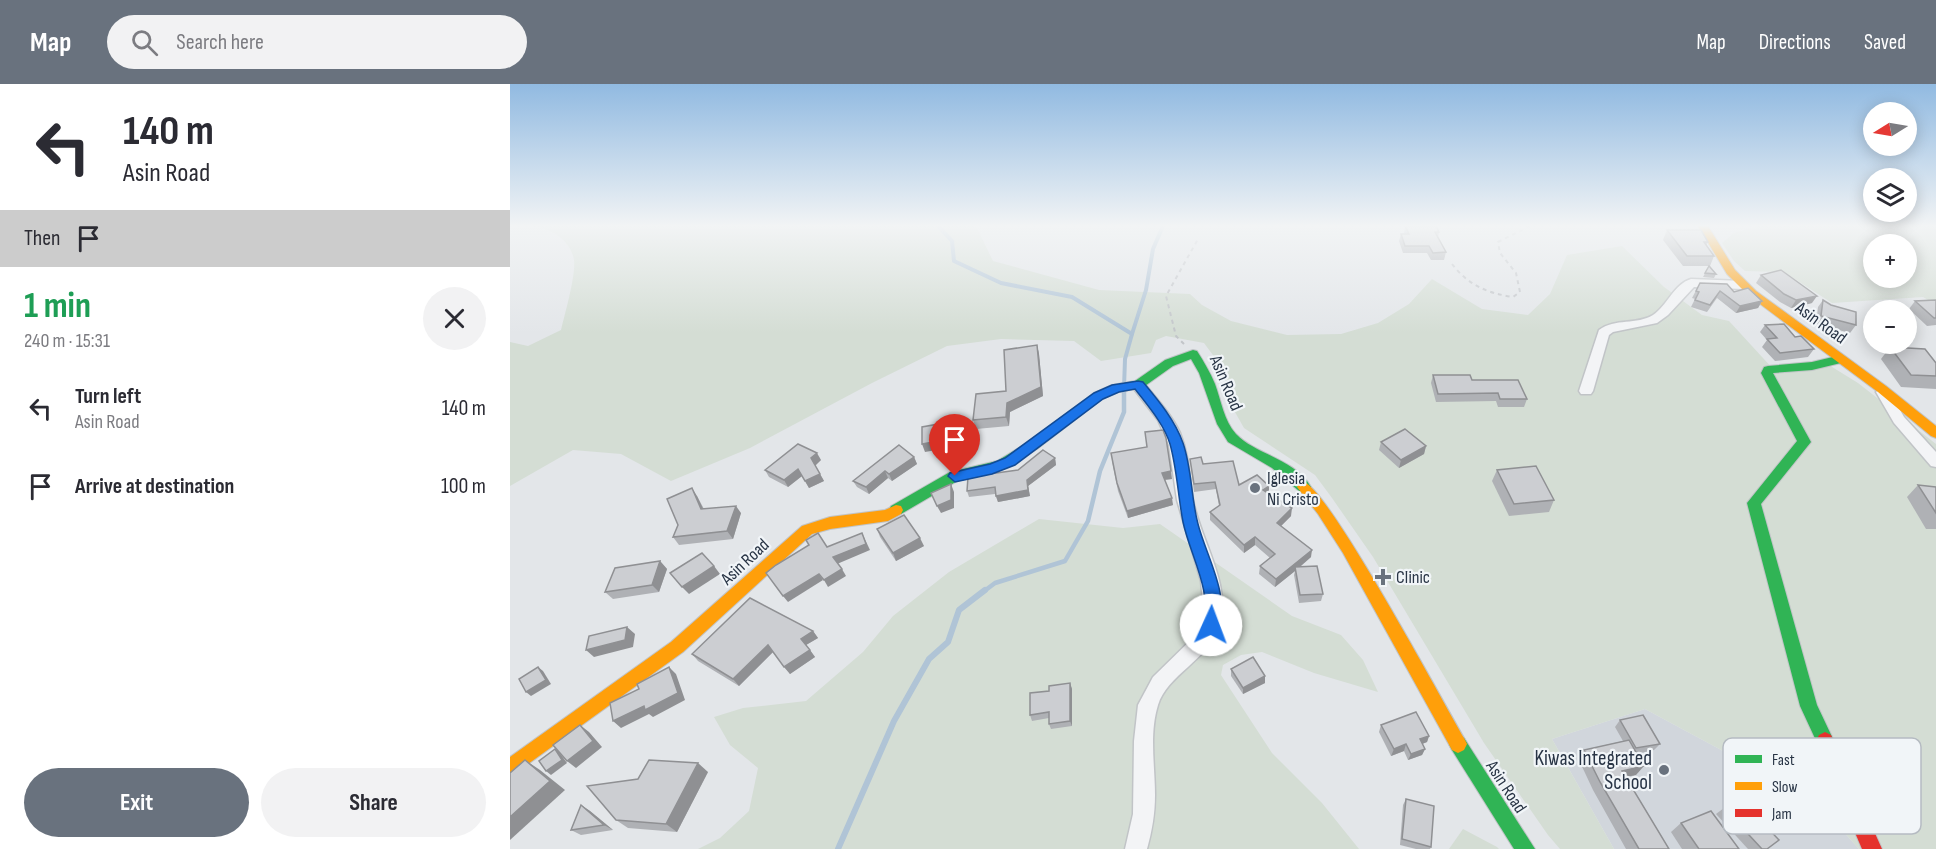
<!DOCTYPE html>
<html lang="en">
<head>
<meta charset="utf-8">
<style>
	body { margin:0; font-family:"Sofia Sans Condensed",sans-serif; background:#f2f2f3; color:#2b2b33; height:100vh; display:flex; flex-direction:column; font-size:22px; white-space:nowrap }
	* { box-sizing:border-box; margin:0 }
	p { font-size:20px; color:#7c7c81 }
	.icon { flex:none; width:33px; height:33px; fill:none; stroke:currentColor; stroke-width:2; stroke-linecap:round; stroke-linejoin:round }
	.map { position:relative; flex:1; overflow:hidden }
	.panel { display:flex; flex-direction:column; background:#fff; width:510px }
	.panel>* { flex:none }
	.guide { background:#fff; color:#2b2b33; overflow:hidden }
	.needle { width:39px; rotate:259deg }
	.tools { position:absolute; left:1353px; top:18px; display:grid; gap:12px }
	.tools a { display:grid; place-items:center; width:54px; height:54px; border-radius:50%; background:#fff; box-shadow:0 3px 15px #0003; font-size:30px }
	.pin { position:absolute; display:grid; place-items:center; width:51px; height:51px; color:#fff; margin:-62px -26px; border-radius:50% 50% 50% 0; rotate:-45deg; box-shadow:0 0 6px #0007 }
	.pin .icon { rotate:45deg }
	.me { position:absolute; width:66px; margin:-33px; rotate:2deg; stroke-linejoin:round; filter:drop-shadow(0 0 4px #0008) }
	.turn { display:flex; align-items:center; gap:21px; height:126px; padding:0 24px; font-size:27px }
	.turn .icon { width:78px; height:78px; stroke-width:2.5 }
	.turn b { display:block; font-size:42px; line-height:51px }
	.then { display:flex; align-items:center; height:57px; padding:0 24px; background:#0003; gap:12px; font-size:22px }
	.round { display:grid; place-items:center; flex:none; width:63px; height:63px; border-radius:32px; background:#f2f2f3 }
	.headline { display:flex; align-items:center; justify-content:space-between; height:102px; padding:0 24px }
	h1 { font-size:36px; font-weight:700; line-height:45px; color:#1e9e55 }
	.primary-button { display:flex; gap:12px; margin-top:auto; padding:12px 24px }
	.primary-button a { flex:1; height:69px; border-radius:36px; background:#69727e; color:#fff; font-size:24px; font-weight:700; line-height:69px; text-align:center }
	.primary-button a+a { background:#f2f2f3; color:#2b2b33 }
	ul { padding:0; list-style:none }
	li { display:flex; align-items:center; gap:18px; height:78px; padding:0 24px }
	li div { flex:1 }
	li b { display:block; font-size:22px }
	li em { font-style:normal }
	header { display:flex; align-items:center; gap:36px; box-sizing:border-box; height:84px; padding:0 30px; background:#69727e; color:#fff }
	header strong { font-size:28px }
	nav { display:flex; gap:33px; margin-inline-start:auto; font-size:21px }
	.search { width:420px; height:54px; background:#f2f2f3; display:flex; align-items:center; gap:15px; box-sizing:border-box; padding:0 21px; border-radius:33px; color:#7c7c81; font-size:22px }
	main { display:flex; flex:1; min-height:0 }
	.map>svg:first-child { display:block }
	.built { fill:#d1d6dc }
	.green { fill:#d4ddd4; fill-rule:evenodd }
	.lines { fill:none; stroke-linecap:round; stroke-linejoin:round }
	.stream-far2 { stroke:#b0c4d6; stroke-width:4 }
	.stream-far1 { stroke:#b0c4d6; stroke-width:4.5 }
	.stream { stroke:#b0c4d6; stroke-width:6 }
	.street-casing { stroke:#c1c4c7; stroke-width:3 }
	.fast-casing { stroke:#c1c4c7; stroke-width:2 }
	.slow-casing { stroke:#c1c4c7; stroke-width:2 }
	.jam-casing { stroke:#c1c4c7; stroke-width:2 }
	.path { stroke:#c2c5c9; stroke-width:2; stroke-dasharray:4 4; stroke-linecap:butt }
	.street { fill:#f3f4f6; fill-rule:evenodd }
	.fast { fill:#30b455; fill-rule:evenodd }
	.slow { fill:#ff9f0a; fill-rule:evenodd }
	.jam { fill:#e5322d; fill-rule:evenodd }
	.wall { fill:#afb1b5 }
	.shaded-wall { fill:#8f9093 }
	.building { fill:#ccced2; stroke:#8f9093; stroke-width:1.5 }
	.route { fill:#1a73e8; stroke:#114b97; stroke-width:1.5 }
	.poi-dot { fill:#69727e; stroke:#f1f5f8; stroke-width:2 }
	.labels { text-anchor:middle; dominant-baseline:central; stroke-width:4.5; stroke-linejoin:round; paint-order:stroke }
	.street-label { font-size:18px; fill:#283445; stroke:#f1f5f8 }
	.poi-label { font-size:18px; fill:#283445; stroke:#f1f5f8; text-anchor:start }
	.near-poi-label { font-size:21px; fill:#283445; stroke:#f1f5f8; text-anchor:end }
	.key { fill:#f1f5f8; stroke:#b5bbc2; stroke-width:1.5 }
	.key-label { font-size:16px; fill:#283445 }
</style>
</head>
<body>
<header>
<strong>Map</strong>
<div class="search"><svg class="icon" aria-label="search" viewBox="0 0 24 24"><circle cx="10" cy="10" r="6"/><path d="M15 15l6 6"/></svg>Search here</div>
<nav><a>Map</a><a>Directions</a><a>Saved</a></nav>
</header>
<main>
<section class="panel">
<div class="guide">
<div class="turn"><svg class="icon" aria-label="left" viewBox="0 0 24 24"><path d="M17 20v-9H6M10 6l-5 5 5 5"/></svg><div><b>140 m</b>Asin Road</div></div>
<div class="then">Then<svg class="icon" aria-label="arrive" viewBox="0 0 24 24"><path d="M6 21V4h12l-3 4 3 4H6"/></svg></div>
</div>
<div class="headline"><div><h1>1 min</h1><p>240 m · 15:31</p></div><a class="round"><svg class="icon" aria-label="close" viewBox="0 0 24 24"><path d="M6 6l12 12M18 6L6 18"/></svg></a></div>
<ul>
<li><svg class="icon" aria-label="left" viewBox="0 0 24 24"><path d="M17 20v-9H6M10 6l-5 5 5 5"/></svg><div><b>Turn left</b><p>Asin Road</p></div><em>140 m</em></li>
<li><svg class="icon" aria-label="arrive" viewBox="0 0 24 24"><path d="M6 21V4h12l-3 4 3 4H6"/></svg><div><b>Arrive at destination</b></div><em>100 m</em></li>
</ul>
<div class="primary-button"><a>Exit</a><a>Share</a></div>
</section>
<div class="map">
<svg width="1426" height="765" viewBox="0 0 1426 765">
	<rect width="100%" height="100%" fill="#e3e6e9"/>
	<path class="built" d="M1135,625l171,92 43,48h-245l-62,-110z"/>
	<g class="green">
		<path d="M23,142h443l17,35 106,29 91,4 12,11 29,16 56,14 54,-1 37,-11 31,-19 23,-25 50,30 46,6 22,-21 17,-39 55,-9 42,41 38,28 27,6 45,49 50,-8 34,21 78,61v405h-77l-43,-48 -171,-92 -93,30 62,110h-54l-12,-14 -64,-92 -111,-186 -41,-59 -17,-23 -71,-47 -13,-23 -10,-39 -17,-23 -38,-7 -10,4 -5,13 -50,8 -27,-20 -73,-2 -54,7 -75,37 -122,65 -79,33 -50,-27 -48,-4 -63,36v-144l18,4 33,-16c4,-17 15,-55 13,-70 -3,-20 -24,-32 -41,-34z"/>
		<path d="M1247,142h179v79l-13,-8 -91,6 -48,-31 -39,-1 -11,-10 -12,-18 12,-10zM1364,160h32v34h-32z"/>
		<path d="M529,435l84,9 37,-4 132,92 49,19 22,25 15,32 -64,-19 -52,-21 -21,3 -18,10 -2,10 51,78 50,50 37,46h-661l22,-11 29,-27 9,-43 -28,-23 -16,-28 29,-9 63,-7 57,-49 30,-36 56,-44z"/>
		<path d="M953,745l34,18 2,2h-50z"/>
	</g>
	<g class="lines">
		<g class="stream-far2">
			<path d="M428,142l14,15 2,20 47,22 71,14 60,37 -7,25 -1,29"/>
			<path d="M622,250l14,-44 7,-41 10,-23"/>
		</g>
		<path class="stream-far1" d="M473,508l12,-9 70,-22 23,-40 12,-50 24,-59v-26"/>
		<path class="stream" d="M328,765l56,-128 35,-62 19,-17 11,-32 26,-20"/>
		<defs>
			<g id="street">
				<path d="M1181,195l52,2 6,4 -6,4 -49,-2 -26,28 -11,8 -44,9 -4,3 -16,56 -2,3h-10l-2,-3 20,-61c16,-12 38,-5 54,-15 14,-9 21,-31 38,-36z"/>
				<path d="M628,297l5,1c13,16 28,32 37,51 9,22 9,44 13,67 7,40 40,86 26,127 -11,33 -52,48 -61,78 -9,29 -3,61 -3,90 0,19 -3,36 -8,54h-22l8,-35 1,-73 4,-36 15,-28 45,-44 6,-20 -3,-32 -24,-81 -8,-55 -11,-25 -27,-35z"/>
				<path d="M1373,303l5,2 16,28 32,35v15l-5,-1 -37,-43 -18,-31z"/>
			</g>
			<g id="fast">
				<path d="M683,266l4,1c7,11 13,21 18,33 6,16 9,37 21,50 20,21 58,24 75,53l-2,4h-10l-27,-23 -44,-26 -11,-18 -18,-51 -8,-14 -18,7 -31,22 -24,4 -16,7 -65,50 -31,19 -47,12 -58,34h-10l-2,-4 2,-4 59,-34 47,-11 30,-18 67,-50 18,-8 23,-4 30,-21z"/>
				<path d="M1331,271l6,4 -2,3 -33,8 -39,3 38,69 -50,62 56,201 17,36 -3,6 -6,3 -6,-3 -19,-41 -53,-203 50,-62 -36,-68 3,-6 4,-1 44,-4z"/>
				<path d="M948,651l6,3 71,111h-21l-62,-99 -3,-6 3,-6z"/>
			</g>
			<g id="slow">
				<path d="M1188,142h10l27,44 21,21 130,95 50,40v12l-5,-2 -53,-44 -130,-97 -21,-21z"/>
				<path d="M794,398c25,8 139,220 160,256l3,6 -3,6 -6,3 -6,-3 -109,-197 -25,-39 -21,-27 2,-4z"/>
				<path d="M386,421l5,1 2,4 -2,4 -13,7 -58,8 -18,5 -129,118 -173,125v-20l161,-115 131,-116 28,-9 55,-7z"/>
			</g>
			<path id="jam" d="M1315,648l6,3 51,114h-20l-46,-108 3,-6z"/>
		</defs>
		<use href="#street" class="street-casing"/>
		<use href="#fast" class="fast-casing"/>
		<use href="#slow" class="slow-casing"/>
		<use href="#jam" class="jam-casing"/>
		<g class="path">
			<path d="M942,180c16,21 35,29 61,33l7,-5 -4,-19 -16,-20 -2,-11 32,-16"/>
			<path d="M674,260l-8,-8 -10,-40 32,-57"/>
		</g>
		<use href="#street" class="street"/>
		<use href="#fast" class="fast"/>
		<use href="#slow" class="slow"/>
		<use href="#jam" class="jam"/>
	</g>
	<g class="wall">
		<path d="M895,142l34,6 -1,5 8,15 -2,8h-13l-4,-7h-24l-4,-12 2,-7h3z"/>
		<path d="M1157,146l41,12 -2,4 8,10 -4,10 6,8 -2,4 -11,-1 6,-11h-26l-20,-26z"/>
		<path d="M1251,191l51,28 -21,5 -11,-6 -24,-19z"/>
		<path d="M1190,199l34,9 28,9 -4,7 -22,5 -19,-15 -10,14 -16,-5 4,-8 -3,-1z"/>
		<path d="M1313,216l33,25 -6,8 -34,-9 2,-17z"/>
		<path d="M1426,216v25l-9,1 -18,-17 6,-8z"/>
		<path d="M1255,241l30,12 19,12 -6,8 -33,4 -13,-14 5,-7 -7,-8z"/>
		<path d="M527,261l2,9 4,42 -33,16 -1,14 -33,3 -3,-9 33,-29z"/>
		<path d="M1380,263l46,16v26l-35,-2 -20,-28z"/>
		<path d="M923,291l39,5 55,19 -3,8h-26l-2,-6 -60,1 -5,-19z"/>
		<path d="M871,358l45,4 -2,8 -25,14 -20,-18z"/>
		<path d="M404,373l3,7 -25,17 -4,-3 -19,16 -12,-7 -4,-6z"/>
		<path d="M545,374l1,7 -28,21 2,10 -32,6 -3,-8 -26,3 -2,-6 51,-21z"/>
		<path d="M680,375l13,5 36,21 30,1v7l22,23 -10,10 30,31 -11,10 23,27 -2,7 -22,2 -5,-28 1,-4 -20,16 -16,-13 1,-8 10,-8 -15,-13 -11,8 -34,-33v-8l9,-6 -3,-17 -22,3z"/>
		<path d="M311,376l-6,5 9,16 -15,7 -7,-12 -14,11 -19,-10 -4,-7z"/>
		<path d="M602,377l60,18 -7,1 8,25 -45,13 -10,-27z"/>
		<path d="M987,386l57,30 -5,12 -40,4 -17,-35z"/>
		<path d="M1408,401l18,2v42h-10l-19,-32z"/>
		<path d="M187,412l7,13 37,4 -8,26 -54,6 -6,-8z"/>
		<path d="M367,445l47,17 -28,15 -16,-24z"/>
		<path d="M150,477l7,8 -8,23 -46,7 -8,-7z"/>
		<path d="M303,547l5,7 -12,7 9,12 -25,17 -17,-22 -34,34 -41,-25 -6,-7z"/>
		<path d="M721,585l34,7v7l-22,11 -12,-18z"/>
		<path d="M560,599l2,6v37l-21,3 -2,-5v-6l-17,3 -2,-6 19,-24z"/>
		<path d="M1110,636l40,24 -6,6 -18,4v21l-10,2 43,72h-43l-33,-59 -15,-32 6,-8 39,-9 -8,-14z"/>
		<path d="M871,641l48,11 -2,6 -5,2 3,5 -3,6 -14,5 -4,-9 -13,5 -12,-24z"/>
		<path d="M198,688l-31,60 -49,-4 -12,-8z"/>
		<path d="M896,715l25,48 -1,2h-14l-16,-4 3,-40z"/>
		<path d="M71,721l9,6 23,19 -32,5 -10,-5z"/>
		<path d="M1214,724l43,41h-19l-32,-35z"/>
		<path d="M1171,739l58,26h-57l-11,-17z"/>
	</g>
	<g class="shaded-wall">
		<path d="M1307,212l-5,7 -21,5 5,-8z"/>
		<path d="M1252,217l-4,7 -22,5 4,-7z"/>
		<path d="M527,261l2,9 4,42 -33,16 -1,14 -3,-9 1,-14z"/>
		<path d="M440,338l2,8 1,17 -28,5 -3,-8z"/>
		<path d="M916,362l-2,8 -25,14 2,-8z"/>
		<path d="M307,369l4,7 -6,6 -4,-8z"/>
		<path d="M404,373l3,7 -25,17 -3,-7z"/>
		<path d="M545,374l1,7 -28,21 2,10 -32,6 -2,-6 31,-16z"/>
		<path d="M288,385l4,7 -14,11 -4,-7z"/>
		<path d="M375,387l3,7 -19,16 -3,-7z"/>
		<path d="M661,387l1,8 -10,1v-7z"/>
		<path d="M310,390l4,7 -15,7 -4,-7z"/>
		<path d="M441,400l3,8v16l-13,5 -4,-7z"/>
		<path d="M759,402v8l-6,-4z"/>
		<path d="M182,404l5,8 10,21 -6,-8z"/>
		<path d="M662,414l1,7 -45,13 -1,-7z"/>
		<path d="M226,422l5,7 -8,26 -6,-8z"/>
		<path d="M782,424l-1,8 -15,15 1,-8z"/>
		<path d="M352,449l8,17 -33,14 -4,-7z"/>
		<path d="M745,453v8l-11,8v-8z"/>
		<path d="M410,454l4,8 -28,15 -3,-8z"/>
		<path d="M802,466l-1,7 -15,13 -1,-3v4l-20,16 1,-8z"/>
		<path d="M150,477l7,8 -8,23 -7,-7z"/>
		<path d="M204,482l6,8 -31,20 -7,-7z"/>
		<path d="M332,485l4,7 -18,11 -4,-7z"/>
		<path d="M309,490l4,6 -35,22 -5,-6z"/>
		<path d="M117,543l8,7 -2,13 -39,10 -8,-7z"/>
		<path d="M303,547l5,7 -12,7 -5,-6z"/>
		<path d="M258,561l5,7 -34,34 -6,-7z"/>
		<path d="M300,566l5,7 -25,17 -6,-7z"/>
		<path d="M28,583l5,4 8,13 -20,12 -5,-4z"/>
		<path d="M159,583l7,7 9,26 -32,17 -4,-3 -28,14 -8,-7z"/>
		<path d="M755,592v7l-22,11v-6z"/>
		<path d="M560,599l2,6v37l-2,-5z"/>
		<path d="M70,641l9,7 13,15 -26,21 -9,-7z"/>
		<path d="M919,652l-2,6 -10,4 3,-7z"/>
		<path d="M896,660l-2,7 -13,5 3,-7z"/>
		<path d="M45,665l4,3 8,11 -16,12 -5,-4z"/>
		<path d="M915,665l-3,6 -14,5 3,-6z"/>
		<path d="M15,676l15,10 25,20 -55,50v-23z"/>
		<path d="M188,679l10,9 -31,60 -11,-8z"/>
		<path d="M1134,682l-8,9 -21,4 7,-8z"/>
		<path d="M71,721l9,6 23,19 -9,-5z"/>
	</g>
	<g class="building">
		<path d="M895,142h31l3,6h-4l11,20 -13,1 -4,-7h-24l-4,-12h8z"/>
		<path d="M1157,146h34l7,12h-4l10,14h-27z"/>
		<path d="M1199,182l7,8 -11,-1z"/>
		<path d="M1271,186l36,26 -21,4 -12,-6 -23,-19z"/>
		<path d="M1190,199l27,1 7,8 14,-4 14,13 -22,5 -20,-15 -10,14 -15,-5 4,-8 -3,-1z"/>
		<path d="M1313,216l8,5 25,7v13l-35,-9z"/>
		<path d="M1426,216v18h-2l-19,-17z"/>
		<path d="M1274,240l11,13 6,-1 13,13 -34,4 -13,-14 10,-1 -12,-13z"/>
		<path d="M527,261l4,42 -34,16 -1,14 -33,3 3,-26 30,-3 -2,-41z"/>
		<path d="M1380,263l35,2 11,14v13l-25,-1z"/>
		<path d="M923,291h37l2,5h46l9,19h-27l-2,-6 -60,1z"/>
		<path d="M440,338v17l-28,5v-17z"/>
		<path d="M895,345l21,17 -25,14 -20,-18z"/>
		<path d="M653,346l3,8 5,33 -9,2 10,25 -45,13 -10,-28 -6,-30 36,-6 -2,-15z"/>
		<path d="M288,360l19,9 -6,5 9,16 -15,7 -7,-12 -14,11 -19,-10z"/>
		<path d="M389,361l15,12 -25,17 -4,-3 -19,16 -13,-6z"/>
		<path d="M533,366l12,8 -28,22 1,10 -32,6 -1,-9 -28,4 1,-14 50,-7z"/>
		<path d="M691,373l2,7 30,-3 6,24 18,-10 12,11 -6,4 29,18 -15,15 35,27 -36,29 -16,-13 15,-12 -20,-17 -11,8 -34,-33 10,-7 -5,-23 -21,2 -4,-25z"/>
		<path d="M1026,382l18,34 -40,4 -17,-34z"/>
		<path d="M441,400v16l-14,6 -6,-13z"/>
		<path d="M1408,401l18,2v26z"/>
		<path d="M182,404l9,21 35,-3 -9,25 -54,6 5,-12 -11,-26z"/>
		<path d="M394,431l16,23 -27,15 -16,-24z"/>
		<path d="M308,449l9,14 35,-14 4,11 -33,13 9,12 -18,11 -5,-6 -36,22 -17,-23 10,-8 33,-20 -3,-5z"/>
		<path d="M192,469l12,13 -32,21 -12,-14z"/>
		<path d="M150,477l-8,24 -47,7 10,-24z"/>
		<path d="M807,482l6,28 -23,1 -5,-28z"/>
		<path d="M240,514l63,33 -12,8 9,11 -26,17 -16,-22 -35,34 -41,-25z"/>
		<path d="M117,543l-2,13 -39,10 3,-14z"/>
		<path d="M743,573l12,19 -22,12 -12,-19z"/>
		<path d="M28,583l8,13 -20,12 -7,-13z"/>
		<path d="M159,583l9,26 -33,17 -1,-4 -31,15 -3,-18 29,-14 -2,-5z"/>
		<path d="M560,599v38l-21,3v-12l-19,3v-22l19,-2v-5z"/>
		<path d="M906,628l13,24 -9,3 5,10 -14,5 -5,-10 -12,5 -13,-24z"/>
		<path d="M1133,631l17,29 -24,4 -16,-28z"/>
		<path d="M70,641l13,16 -26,20 -14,-16z"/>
		<path d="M1119,656l15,26 -22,5 47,78h-30l-39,-67 -16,-32z"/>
		<path d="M45,665l7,11 -16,11 -7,-10z"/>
		<path d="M15,676l25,21 -40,36v-44z"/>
		<path d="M139,676l49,3 -32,61 -50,-4 -29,-34 51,-7z"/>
		<path d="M896,715l28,7 -3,41 -29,-8z"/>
		<path d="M1230,715l39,41 -12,9h-5l-38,-41z"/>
		<path d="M71,721l23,20 -33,5z"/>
		<path d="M1201,727l28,38h-40l-18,-26z"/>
	</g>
	<linearGradient id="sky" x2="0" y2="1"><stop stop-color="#91bae1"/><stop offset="0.57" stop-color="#f2f4f5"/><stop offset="1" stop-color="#f2f4f5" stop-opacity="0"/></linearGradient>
	<rect width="1426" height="249" fill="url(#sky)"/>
	<path class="route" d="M628,297l5,1c15,18 32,38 40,61 9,26 8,55 15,81 8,32 34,74 19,106l-6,2 -6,-2 -2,-5c10,-33 -13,-70 -20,-103 -5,-26 -6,-53 -13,-78 -6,-20 -22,-38 -35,-55l-16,3 -16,7 -88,66 -23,9 -37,8 -7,-6 2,-3 40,-9 15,-6 89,-65 18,-8z"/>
	<g class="poi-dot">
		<circle cx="745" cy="404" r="6"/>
		<path d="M870 484h6v6h6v6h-6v6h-6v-6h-6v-6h6z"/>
		<circle cx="1154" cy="686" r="6"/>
	</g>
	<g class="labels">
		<g class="street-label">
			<text transform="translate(1311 239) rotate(36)">Asin Road</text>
			<text transform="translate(716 299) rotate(67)">Asin Road</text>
			<text transform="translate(235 478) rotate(-43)">Asin Road</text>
			<text transform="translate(996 703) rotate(57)">Asin Road</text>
		</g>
		<g class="poi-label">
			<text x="757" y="394">Iglesia<tspan x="757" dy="21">Ni Cristo</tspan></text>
			<text x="886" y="493">Clinic</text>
		</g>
		<g class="near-poi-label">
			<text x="1142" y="674">Kiwas Integrated<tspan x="1142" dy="24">School</tspan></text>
		</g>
	</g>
	<rect x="1213" y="654" width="198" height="96" rx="9" class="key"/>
	<rect x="1225" y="671" width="27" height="8" fill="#30b455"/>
	<rect x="1225" y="698" width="27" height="8" fill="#ff9f0a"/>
	<rect x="1225" y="725" width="27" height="8" fill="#e5322d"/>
	<g class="key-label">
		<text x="1262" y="681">Fast</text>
		<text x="1262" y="708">Slow</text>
		<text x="1262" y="735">Jam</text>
	</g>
</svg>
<div class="tools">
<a><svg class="needle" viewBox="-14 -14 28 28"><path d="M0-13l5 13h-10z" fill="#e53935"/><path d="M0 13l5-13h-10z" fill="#7c7c81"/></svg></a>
<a><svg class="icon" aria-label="layers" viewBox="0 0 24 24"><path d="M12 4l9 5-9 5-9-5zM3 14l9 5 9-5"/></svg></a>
<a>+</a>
<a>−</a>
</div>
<div class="pin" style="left:445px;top:392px;background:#d93025"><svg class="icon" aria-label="arrive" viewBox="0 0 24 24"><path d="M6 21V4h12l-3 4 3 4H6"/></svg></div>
<svg class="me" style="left:701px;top:541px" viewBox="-20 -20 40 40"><circle r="19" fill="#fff"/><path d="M0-13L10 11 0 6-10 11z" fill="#1a73e8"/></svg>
</div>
</main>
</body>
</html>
